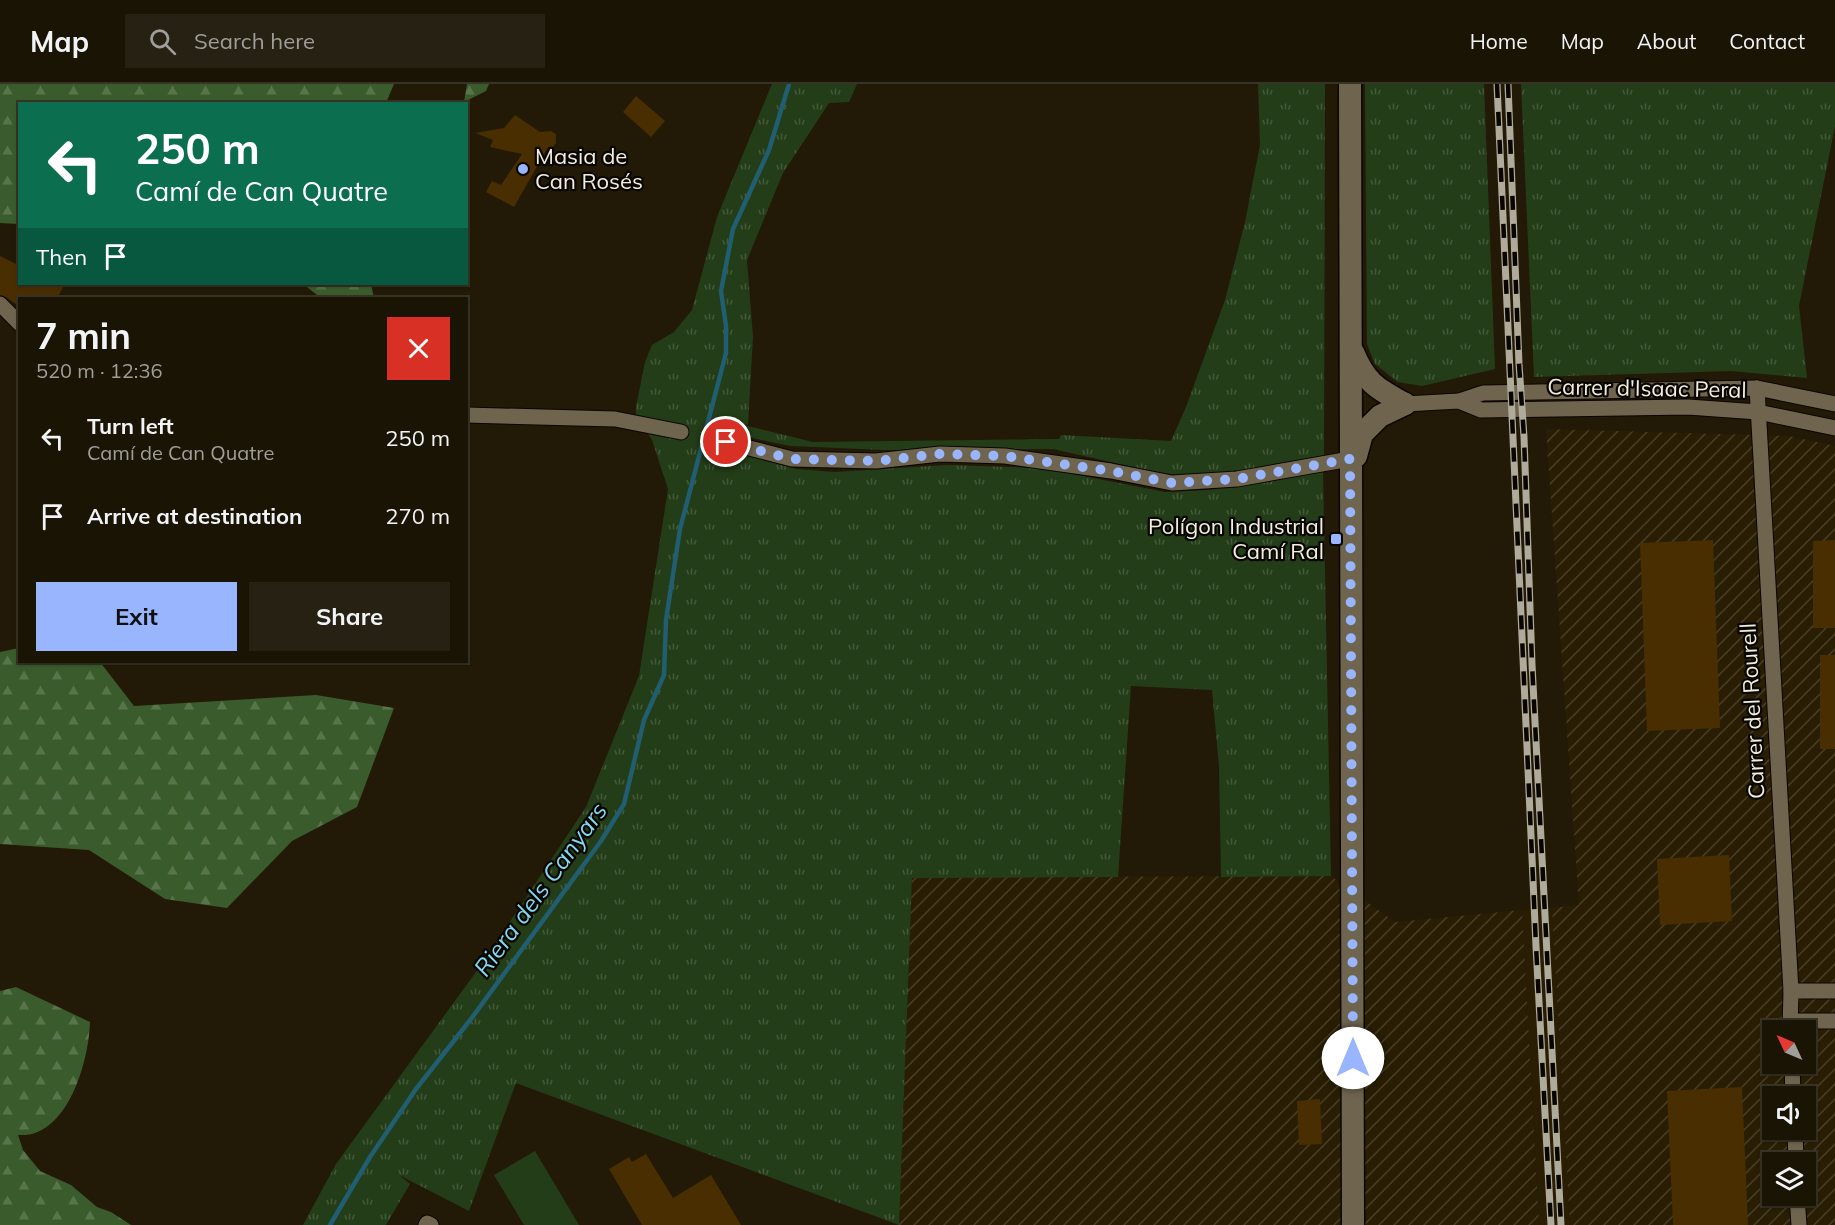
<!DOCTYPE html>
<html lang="en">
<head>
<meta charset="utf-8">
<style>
	body { margin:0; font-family:Mulish,sans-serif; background:#272113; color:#f1f3f6; height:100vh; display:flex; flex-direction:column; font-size:22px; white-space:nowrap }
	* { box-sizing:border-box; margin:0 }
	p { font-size:20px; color:#9f9e9a }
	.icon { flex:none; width:33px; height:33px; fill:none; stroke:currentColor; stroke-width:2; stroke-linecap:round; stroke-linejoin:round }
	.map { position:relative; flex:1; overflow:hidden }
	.drawer { position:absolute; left:18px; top:213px; width:450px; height:366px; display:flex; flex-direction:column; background:#1a1404; border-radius:0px; box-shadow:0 2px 4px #0004,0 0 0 2px #383326 }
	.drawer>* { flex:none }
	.top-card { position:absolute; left:18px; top:18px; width:450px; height:183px; border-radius:0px; box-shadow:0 2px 4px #0004,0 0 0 2px #383326; background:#0b6e4f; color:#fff; overflow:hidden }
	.needle { width:39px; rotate:314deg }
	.fabs { position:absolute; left:1762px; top:936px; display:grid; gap:12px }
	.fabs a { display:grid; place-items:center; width:54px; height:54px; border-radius:0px; background:#1a1404; box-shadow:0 2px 4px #0004,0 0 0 2px #383326; font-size:30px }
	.pin { position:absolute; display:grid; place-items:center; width:51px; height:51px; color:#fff; margin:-26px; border:3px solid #fff; border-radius:50%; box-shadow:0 2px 6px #0007 }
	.me { position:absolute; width:66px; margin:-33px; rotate:0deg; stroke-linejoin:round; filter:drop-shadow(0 0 4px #0008) }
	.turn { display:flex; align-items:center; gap:21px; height:126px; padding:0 18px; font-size:27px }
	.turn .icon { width:78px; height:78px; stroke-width:2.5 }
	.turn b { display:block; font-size:42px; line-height:51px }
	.then { display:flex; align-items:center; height:57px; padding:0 18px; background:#0003; gap:12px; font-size:22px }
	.round { display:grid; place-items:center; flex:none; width:63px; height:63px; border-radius:0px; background:#272113 }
	.headline { display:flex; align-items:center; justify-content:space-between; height:102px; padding:0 18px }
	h1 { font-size:36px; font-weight:700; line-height:45px }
	.cta { display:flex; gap:12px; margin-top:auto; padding:12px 18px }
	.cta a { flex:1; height:69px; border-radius:0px; background:#98b5fd; color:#111; font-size:24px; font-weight:700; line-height:69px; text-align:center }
	.cta a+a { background:#272113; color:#f1f3f6 }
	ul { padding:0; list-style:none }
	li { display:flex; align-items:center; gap:18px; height:78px; padding:0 18px }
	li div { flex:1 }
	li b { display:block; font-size:22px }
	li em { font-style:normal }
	header { display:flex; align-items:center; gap:36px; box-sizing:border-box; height:84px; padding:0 30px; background:#1a1404; border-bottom:2px solid #383326 }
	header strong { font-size:28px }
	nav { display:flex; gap:33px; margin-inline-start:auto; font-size:21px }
	.search { width:420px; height:54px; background:#272113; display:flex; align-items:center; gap:15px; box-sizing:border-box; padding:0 21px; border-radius:0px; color:#9f9e9a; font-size:22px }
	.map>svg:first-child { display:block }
	.built { fill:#291e03 }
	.industrial { fill:url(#industrial-furrows); fill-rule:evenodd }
	.grass { fill:url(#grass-tufts) }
	.forest { fill:url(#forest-firs) }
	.pitch { fill:#233d18 }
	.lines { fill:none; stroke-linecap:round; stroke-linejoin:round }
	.stream { stroke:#215e71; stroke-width:4.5 }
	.building { fill:#492e01 }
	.street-casing { stroke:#0c0500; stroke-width:17 }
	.secondary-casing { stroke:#0c0500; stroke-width:25 }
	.street { stroke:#6f654f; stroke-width:15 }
	.secondary { stroke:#6f654f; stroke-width:22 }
	.rail-casing { stroke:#b0aa9b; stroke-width:7 }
	.rail { stroke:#090601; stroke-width:4.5; stroke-dasharray:14; stroke-linecap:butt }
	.route { stroke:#98b5fd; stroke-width:10; stroke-dasharray:0 18 }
	.poi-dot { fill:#98b5fd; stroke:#090601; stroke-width:2 }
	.labels { text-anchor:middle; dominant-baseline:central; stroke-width:4.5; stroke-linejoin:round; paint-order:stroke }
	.poi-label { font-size:22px; fill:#f2ede0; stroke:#090601; text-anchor:start }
	.street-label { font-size:22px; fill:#f2ede0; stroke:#090601 }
	.water-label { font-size:24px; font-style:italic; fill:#83d8f6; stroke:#090601 }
</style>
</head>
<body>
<header>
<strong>Map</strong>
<div class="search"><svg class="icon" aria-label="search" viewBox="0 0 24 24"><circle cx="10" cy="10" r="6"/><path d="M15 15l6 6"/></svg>Search here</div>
<nav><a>Home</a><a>Map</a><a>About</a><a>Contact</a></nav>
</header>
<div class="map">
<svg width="1835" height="1141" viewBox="0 0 1835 1141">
	<defs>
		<pattern id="industrial-furrows" width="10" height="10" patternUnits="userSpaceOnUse" patternTransform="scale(1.5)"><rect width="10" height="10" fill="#291e03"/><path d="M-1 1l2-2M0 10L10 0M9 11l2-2" fill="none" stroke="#483f27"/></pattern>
		<pattern id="grass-tufts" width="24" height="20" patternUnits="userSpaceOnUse" patternTransform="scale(1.5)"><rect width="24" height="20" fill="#233d18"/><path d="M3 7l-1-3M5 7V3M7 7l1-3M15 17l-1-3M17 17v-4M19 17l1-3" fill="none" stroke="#435939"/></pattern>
		<pattern id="forest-firs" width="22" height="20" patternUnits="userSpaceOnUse" patternTransform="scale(1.5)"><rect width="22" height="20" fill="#3a5c2c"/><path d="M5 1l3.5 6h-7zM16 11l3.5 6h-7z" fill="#57744a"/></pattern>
	</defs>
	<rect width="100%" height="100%" fill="#221a06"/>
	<path class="built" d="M1552,824l18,317h-31l-17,-315z"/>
	<g class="industrial">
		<path d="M1546,345l243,7 46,10v779h-265l-18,-317 27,-3zM1773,946h33v34h-33zM1773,1012h33v34h-33zM1773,1078h33v34h-33z"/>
		<path d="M1331,792l64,46 127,-12 17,315h-640l13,-348z"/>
	</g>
	<g class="grass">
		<path d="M772,0h85l-8,18 -20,1 -46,70 -36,87 6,77 -5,88 -8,-1 73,18 246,-3 2,-4 110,6 15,-34 39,-107 20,-78 15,-77 -2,-61h67l-1,371 -100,20 -60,-1 -111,-25 -167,1 -96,-4 -65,-14 -4,16 75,21 39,3 111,-7 96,3 123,24 45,-2 113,-20 8,406 -110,1 -2,-111 -7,-76 -81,-4 -13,191 -206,1 -13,347 -383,-142 -47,128 -70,-36 11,9 -24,41h-83l33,-61 148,-203 102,-154 53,-131 29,-187 -16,-49 -16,-24v-9l9,-45 7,-17 22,-13 18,-22 25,-93z"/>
		<path d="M1365,0h119l11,285 -73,17 -24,-4 -23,-18 -8,-20z"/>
		<path d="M1521,0h314v42l-36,180 8,72 -76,-7 -197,6z"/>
	</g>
	<g class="forest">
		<path d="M0,0h394l-8,19 -366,1 -1,120 -19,-1z"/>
		<path d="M467,0h22l-3,7 -22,11z"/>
		<path d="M303,200h68l3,14h-53z"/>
		<path d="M19,564l1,14h80l34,44 182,-11 78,13 -37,99 -65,34 -65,67 -62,-9 -76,-49 -89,-6v-192z"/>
		<path d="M16,903l74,35c-1,35 -18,101 -58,112 -4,1 -9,1 -14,1l5,15 17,21 31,14 26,22 14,5 20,13h-131v-234z"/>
	</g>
	<path class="pitch" d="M535,1067l44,74h-55l-30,-50z"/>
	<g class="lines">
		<path class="stream" d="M330,1141l40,-68 46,-68 55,-70 130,-178 23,-37 20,-84 20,-45 2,-55 14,-91 46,-176v-27l-5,-35 12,-62 36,-79 20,-66"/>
	</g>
	<g class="building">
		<path d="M636,12l29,25 -14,16 -28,-25z"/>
		<path d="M515,31l25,17 11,-1 5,3v9l-4,5 -4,-1 -34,60 -28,-15 6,-11 9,4 21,-31 -32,-7 3,-7 -18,-7 29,-5z"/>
		<path d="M0,172l20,10v18h45l-8,14h-37v9l-14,-10 -6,-2z"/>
		<path d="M1713,456l7,188 -73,3 -7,-188z"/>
		<path d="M1835,456v88h-22v-87z"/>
		<rect x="1820" y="571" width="15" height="94"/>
		<path d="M1729,771l3,66 -72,4 -3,-66z"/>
		<path d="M1742,1003l6,138h-75l-6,-134z"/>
		<path d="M1320,1015l2,45 -23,1 -2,-44z"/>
		<path d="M646,1070l27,44 38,-23 30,50h-99l-33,-56 20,-12 3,5z"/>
	</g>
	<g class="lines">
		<defs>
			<g id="street">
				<path d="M0,220l20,20"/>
				<path d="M1757,304l34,603 -1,39"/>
				<path d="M1459,317l22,9 207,-3 70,5 77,16"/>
				<path d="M1405,320l54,-3 24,-8 274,-5 78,16"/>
				<path d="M466,331l149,4 66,13"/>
				<path d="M726,358l66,17 84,2 64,-7 65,2 106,15 61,12 65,-4 113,-20"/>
				<path d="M1791,907h44"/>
				<path d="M1790,937h45"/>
				<path d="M1792,980l1,32"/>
				<path d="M1795,1046l1,32"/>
				<path d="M1797,1112l2,29"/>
				<path d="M426,1141l1,-2 4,2"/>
			</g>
			<g id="secondary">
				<path d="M1350,0l3,1141"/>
				<path d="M1353,268c13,31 23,36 52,52"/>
				<path d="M1356,372l6,-22 18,-18 25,-12"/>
			</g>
		</defs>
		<use href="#street" class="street-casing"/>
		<use href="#secondary" class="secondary-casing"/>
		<use href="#street" class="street"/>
		<use href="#secondary" class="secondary"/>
		<defs>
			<g id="rail">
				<path d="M1497,0l39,862 15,279"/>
				<path d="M1508,0l11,280 5,73 8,227 29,561"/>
			</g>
		</defs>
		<use href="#rail" class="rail-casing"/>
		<use href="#rail" class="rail"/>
	</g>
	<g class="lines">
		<path class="route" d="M726,358l66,17 84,2 64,-7 65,2 106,15 61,12 65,-4 113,-20 3,599"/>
	</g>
	<g class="poi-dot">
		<circle cx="523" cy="85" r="6"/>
		<rect x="1330" y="449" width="12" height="12" rx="3"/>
	</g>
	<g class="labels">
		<g class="poi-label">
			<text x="535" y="72">Masia de<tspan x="535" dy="25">Can Rosés</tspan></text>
			<text x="1324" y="442" text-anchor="end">Polígon Industrial<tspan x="1324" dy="25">Camí Ral</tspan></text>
		</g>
		<g class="street-label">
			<text transform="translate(1647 304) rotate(1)">Carrer d'Isaac Peral</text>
			<text transform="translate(1752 627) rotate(-93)">Carrer del Rourell</text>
		</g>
		<g class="water-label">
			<text transform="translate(540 805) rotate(-54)">Riera dels Canyars</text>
		</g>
	</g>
</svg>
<div class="fabs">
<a><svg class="needle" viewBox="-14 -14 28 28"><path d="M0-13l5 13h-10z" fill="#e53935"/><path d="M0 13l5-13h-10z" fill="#9f9e9a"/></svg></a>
<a><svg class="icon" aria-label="sound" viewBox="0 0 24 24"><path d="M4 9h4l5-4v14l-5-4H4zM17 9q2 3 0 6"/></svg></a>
<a><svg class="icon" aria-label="layers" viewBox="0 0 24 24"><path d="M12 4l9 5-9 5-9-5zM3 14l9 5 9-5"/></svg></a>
</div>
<div class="pin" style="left:726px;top:358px;background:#d93025"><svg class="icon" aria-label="arrive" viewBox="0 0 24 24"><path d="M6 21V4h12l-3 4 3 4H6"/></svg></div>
<svg class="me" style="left:1353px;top:974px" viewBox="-20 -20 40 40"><circle r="19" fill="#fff"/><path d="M0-13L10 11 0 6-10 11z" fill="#98b5fd"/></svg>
<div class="top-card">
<div class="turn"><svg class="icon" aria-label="left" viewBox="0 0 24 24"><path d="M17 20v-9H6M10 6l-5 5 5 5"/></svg><div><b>250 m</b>Camí de Can Quatre</div></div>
<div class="then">Then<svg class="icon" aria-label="arrive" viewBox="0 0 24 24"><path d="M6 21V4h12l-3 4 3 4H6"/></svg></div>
</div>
<section class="drawer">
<div class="headline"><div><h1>7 min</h1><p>520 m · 12:36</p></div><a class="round" style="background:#d93025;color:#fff"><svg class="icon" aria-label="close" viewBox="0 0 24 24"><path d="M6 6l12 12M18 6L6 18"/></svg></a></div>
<ul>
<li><svg class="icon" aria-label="left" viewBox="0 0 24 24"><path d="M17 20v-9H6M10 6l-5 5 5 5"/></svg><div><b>Turn left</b><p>Camí de Can Quatre</p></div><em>250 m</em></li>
<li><svg class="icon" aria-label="arrive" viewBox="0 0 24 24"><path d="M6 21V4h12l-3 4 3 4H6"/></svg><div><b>Arrive at destination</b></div><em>270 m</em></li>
</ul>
<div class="cta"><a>Exit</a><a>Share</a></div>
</section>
</div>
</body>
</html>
